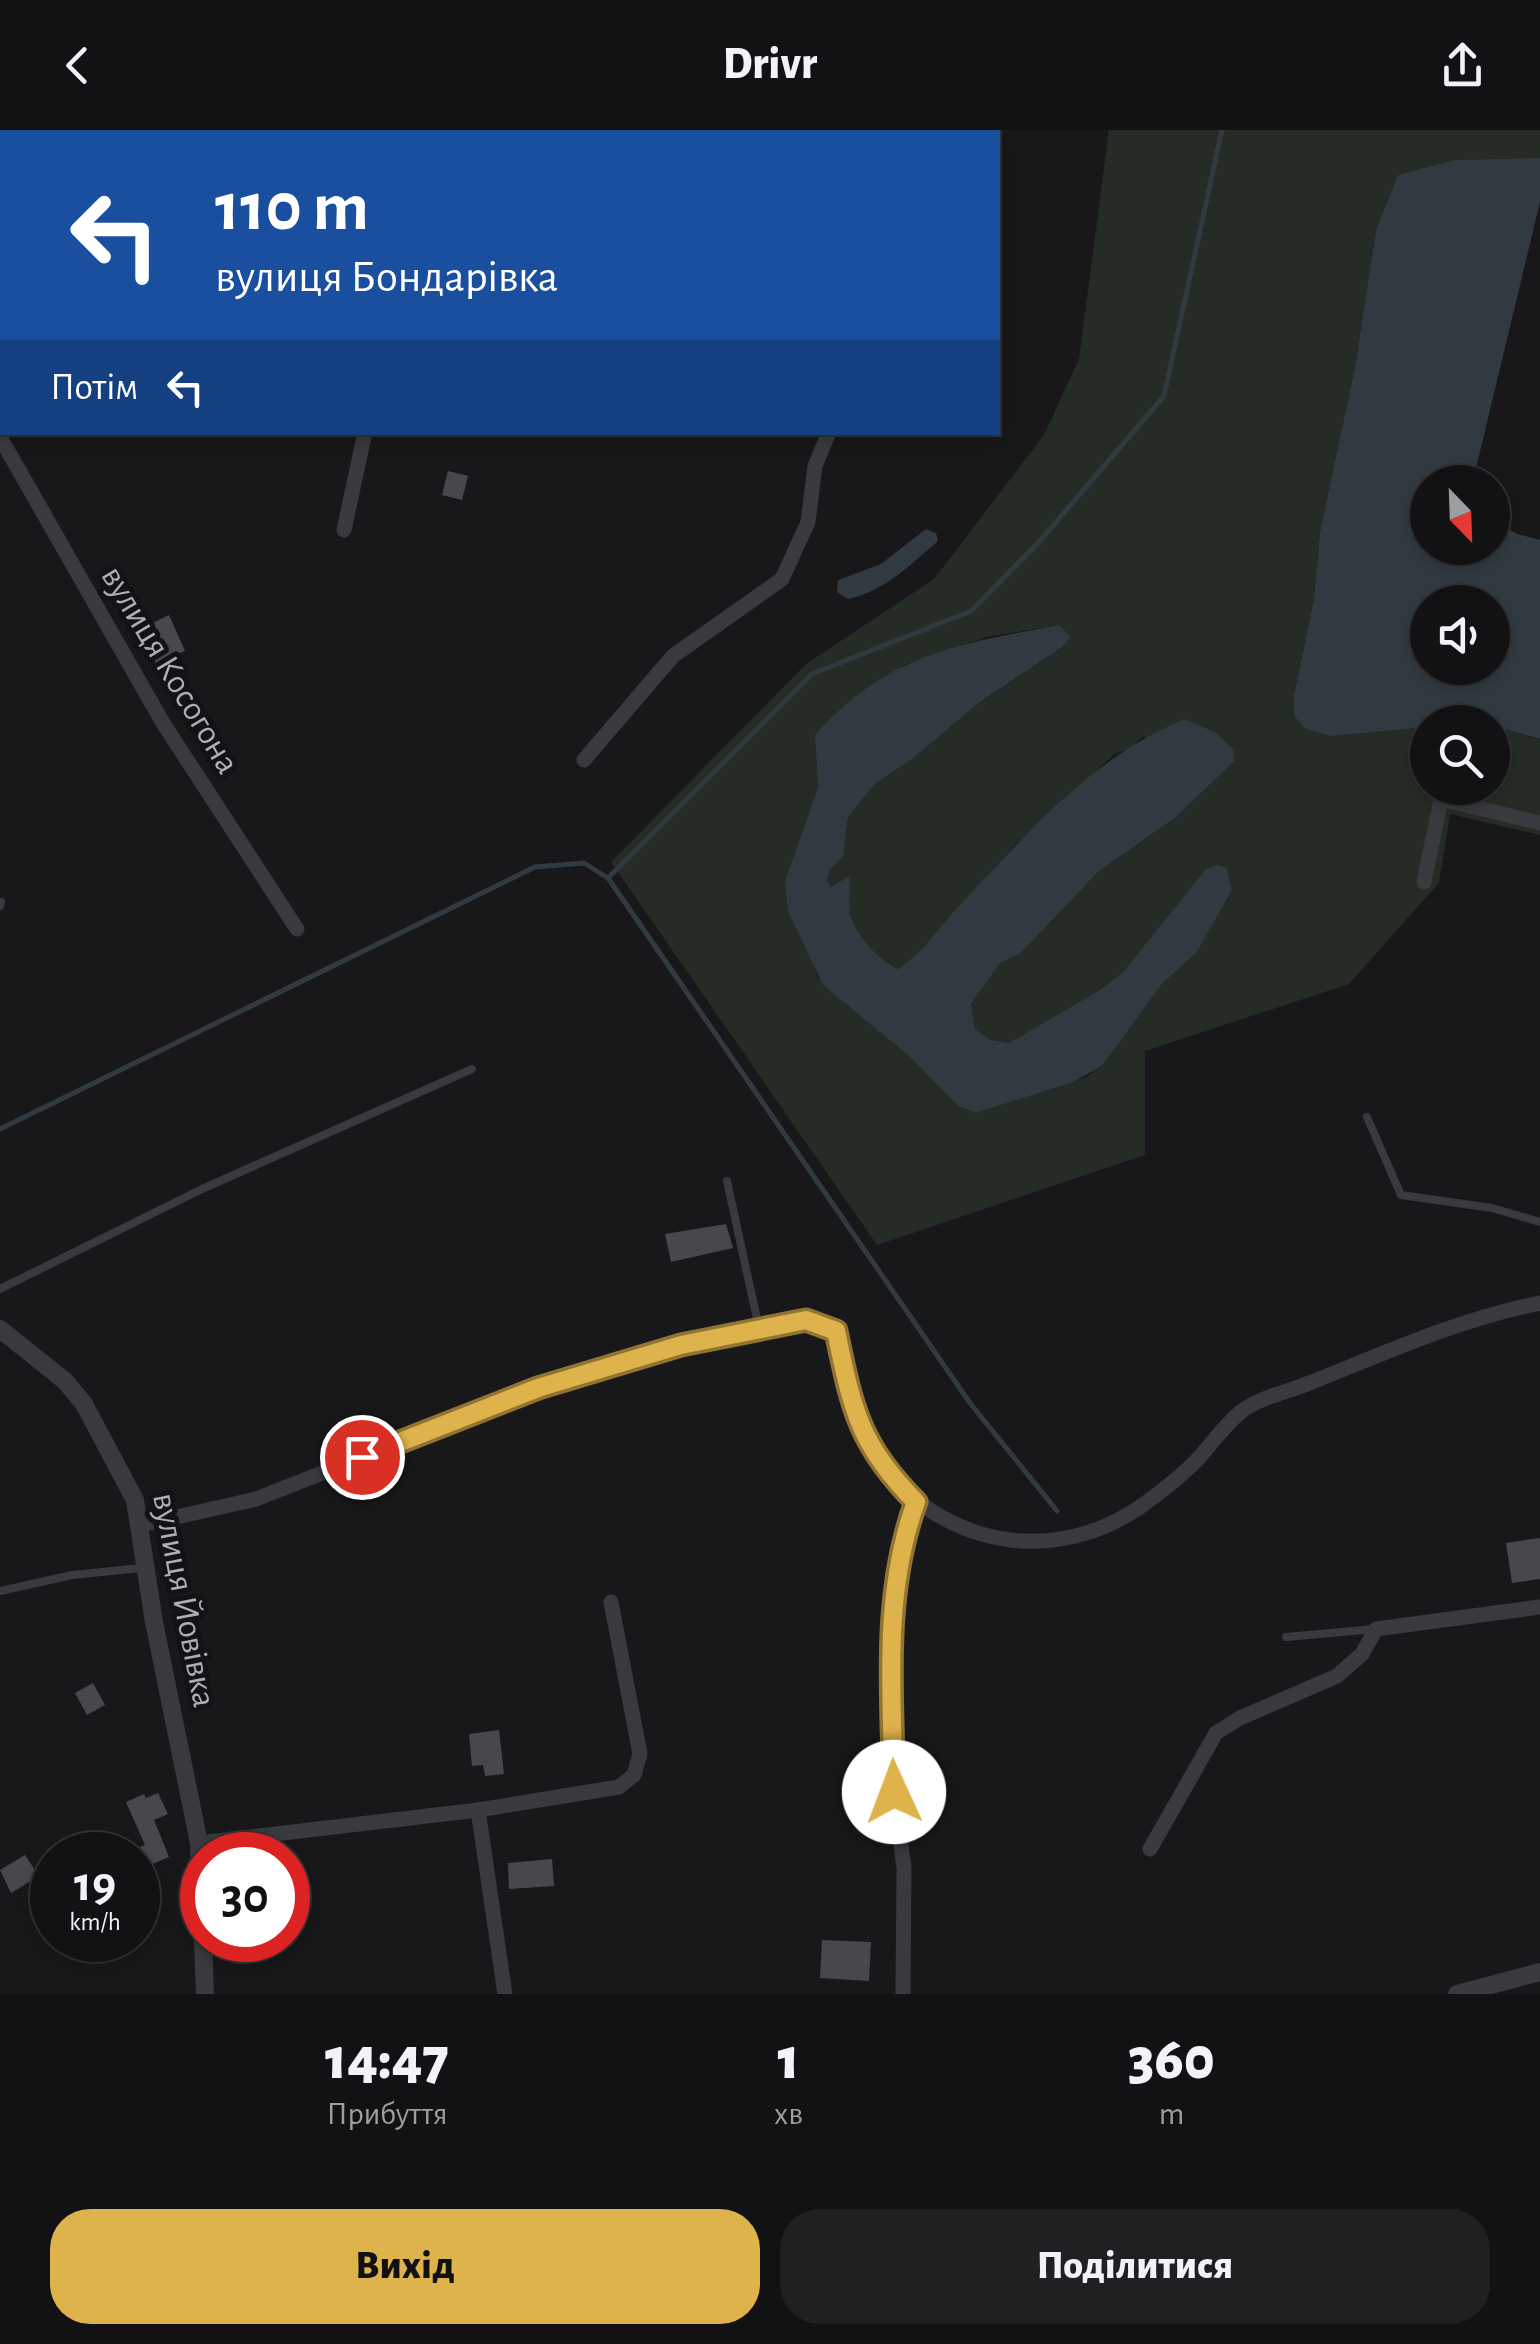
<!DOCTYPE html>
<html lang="uk">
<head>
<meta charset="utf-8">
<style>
	body { margin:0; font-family:"Alegreya Sans",sans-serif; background:#1f2022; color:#f1f3f6; height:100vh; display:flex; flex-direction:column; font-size:38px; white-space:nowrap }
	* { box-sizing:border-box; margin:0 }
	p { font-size:32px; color:#9c9ea0 }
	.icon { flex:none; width:55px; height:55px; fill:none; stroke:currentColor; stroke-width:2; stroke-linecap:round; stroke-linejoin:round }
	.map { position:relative; height:1864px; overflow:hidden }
	.sheet { display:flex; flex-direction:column; background:#121214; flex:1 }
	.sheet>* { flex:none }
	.guide { position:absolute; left:0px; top:0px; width:1000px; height:305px; box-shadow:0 5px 15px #0003,0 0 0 2px #313234; background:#1a4fa0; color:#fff; overflow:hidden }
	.needle { width:65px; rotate:157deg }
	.buttons { position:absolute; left:1410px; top:335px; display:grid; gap:20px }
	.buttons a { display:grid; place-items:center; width:100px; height:100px; border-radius:50%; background:#121214; box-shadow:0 5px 15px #0003,0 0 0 2px #313234; font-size:50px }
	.speed { position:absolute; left:30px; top:1702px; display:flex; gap:20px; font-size:50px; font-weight:700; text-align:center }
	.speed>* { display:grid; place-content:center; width:130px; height:130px; border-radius:50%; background:#121214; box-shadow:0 5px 15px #0003,0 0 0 2px #313234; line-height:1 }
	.speed small { font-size:25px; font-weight:400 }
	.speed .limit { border:15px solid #d22; background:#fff; color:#111 }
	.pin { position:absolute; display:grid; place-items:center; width:85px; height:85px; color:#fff; margin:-42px; border:5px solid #fff; border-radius:50%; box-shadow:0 2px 10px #0007 }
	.me { position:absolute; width:110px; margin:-55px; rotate:358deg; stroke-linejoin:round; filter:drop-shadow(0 0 8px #0008) }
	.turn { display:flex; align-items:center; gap:35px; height:210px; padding:0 50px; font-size:45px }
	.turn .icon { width:130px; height:130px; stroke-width:2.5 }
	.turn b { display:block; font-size:70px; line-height:85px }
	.then { display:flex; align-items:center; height:95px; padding:0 50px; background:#0003; gap:20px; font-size:38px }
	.eta { display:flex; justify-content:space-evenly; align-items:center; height:170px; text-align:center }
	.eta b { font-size:60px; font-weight:800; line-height:70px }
	.primary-button { display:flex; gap:20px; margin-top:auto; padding:20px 50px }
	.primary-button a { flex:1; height:115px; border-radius:40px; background:#dfb34b; color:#111; font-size:40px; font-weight:800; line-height:115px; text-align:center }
	.primary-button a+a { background:#1f2022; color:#f1f3f6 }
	header { display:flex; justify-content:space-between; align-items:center; height:130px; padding:0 50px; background:#121214; font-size:45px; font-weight:800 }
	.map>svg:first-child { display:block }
	.green { fill:#242c25; fill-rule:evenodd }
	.water { fill:#323a41; fill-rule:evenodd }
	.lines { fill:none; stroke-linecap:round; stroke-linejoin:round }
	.stream { stroke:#323a41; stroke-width:5 }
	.building { fill:#47484c }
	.service { stroke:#393a3e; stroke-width:8 }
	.minor { stroke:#393a3e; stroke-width:15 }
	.tertiary { stroke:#393a3e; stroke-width:18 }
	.route-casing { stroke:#917431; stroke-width:25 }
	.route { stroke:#dfb34b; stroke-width:18 }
	.labels { text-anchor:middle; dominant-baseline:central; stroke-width:10; stroke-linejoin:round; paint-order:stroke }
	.street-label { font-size:35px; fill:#acafb8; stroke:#131315 }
</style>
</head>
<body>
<header><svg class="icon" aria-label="back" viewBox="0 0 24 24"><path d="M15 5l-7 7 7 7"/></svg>Drivr<svg class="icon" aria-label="share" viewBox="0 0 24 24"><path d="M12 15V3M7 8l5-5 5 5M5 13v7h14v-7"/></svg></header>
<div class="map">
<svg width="1540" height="1864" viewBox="0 0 1540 1864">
	<rect width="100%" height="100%" fill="#18181a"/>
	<path class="green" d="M1109,0h431v28l-87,2 -55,15 -22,55 -21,137 -35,165 -6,67 -20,96 37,41 96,-9 1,61h64l1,-62 47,14v95l-90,-21 -11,69 -90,101 -204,67v104l-268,90 -266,-383 195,-198 128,-85 110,-144 35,-76zM1059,495l5,21 -84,56 -68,57 -37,25 -27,33 -5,39 -13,14 -3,11 3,6 18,-10c3,13 0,28 3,40 6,19 29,46 48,52l11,-8 106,-117 100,-91 15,-5 13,-12 32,81 -78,55 -77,81 -21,10 -29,41 4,25 16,11 18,3 94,-55 20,-16 82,-102 27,20 -35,62 -35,32 -60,82 -16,11 -112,36 -16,-7 -50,-51 -90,-78 -33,-96 33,-94 -3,-52 89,-70 83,-28z"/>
	<g class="water">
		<path d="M1540,28v44l-64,266 -6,14h-42v66h64l1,-29 24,15 23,6v199l-47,-13 -1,-4h-64l-1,5 -96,9 -27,-8 -10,-13v-20l20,-96 6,-67 35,-165 21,-137 22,-55 55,-15zM1428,472h64v66h-64z"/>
		<path d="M926,399l10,4 2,8c-28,24 -53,50 -90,58l-11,-7 1,-12 43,-16z"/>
		<path d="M1059,495l11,11 -6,10 -84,56 -68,57 -37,25 -27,33 -5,39 -13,14 -3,11 4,6 18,-11c2,13 -1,29 2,41 6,19 30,46 48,52 22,-16 40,-41 58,-61 69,-73 134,-151 228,-189l31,14 17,16 1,12 -58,56 -78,55 -77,81 -21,10 -29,41 4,25 16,11 18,3 94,-55 20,-16 82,-102 12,-5 9,2 6,23 -35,62 -35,32 -60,82 -29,16 -98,31 -17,-7 -50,-51 -85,-70 -35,-74 -3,-30 33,-94 -3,-52c75,-82 140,-90 244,-110z"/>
	</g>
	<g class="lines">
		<g class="stream">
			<path d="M608,748l204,-204 159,-63 68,-69 125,-146 58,-266"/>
			<path d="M0,999l535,-262 49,-4 24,15 362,525 87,108"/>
		</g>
	</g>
	<g class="building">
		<path d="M448,341l20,5 -6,24 -20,-5z"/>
		<path d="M169,485l16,36 -29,13 -16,-35z"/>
		<path d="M726,1094l7,24 -62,14 -6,-28z"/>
		<path d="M1540,1408v41l-28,4 -6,-40z"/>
		<path d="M93,1553l12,22 -18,10 -12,-22z"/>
		<path d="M499,1600l5,44 -19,2 -2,-11 -11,1 -3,-32z"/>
		<path d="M158,1663l10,21 -14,6 15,37 -31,13v-22l7,-3 -19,-43 18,-8 2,4z"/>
		<path d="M25,1725l14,21 -28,17 -11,-23z"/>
		<path d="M552,1729l2,27 -45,3 -1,-26z"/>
		<path d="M822,1810l49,2 -2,39 -49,-3z"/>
	</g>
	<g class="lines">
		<g class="service">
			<path d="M619,2l1,-2"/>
			<path d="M0,776l1,-4"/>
			<path d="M1367,987l34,78 91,13 48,14"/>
			<path d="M727,1051l32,147"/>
			<path d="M0,1159l202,-100 270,-120"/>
			<path d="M0,1461l72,-16 70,-7"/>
			<path d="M1286,1507l90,-8"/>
		</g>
		<g class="minor">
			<path d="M867,0v2"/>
			<path d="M297,2v-2"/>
			<path d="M0,307l163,286 134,206"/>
			<path d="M344,400l21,-98"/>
			<path d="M584,630l89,-104 109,-77 26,-57 7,-56 14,-34"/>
			<path d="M1424,752l17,-83 99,24"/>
			<path d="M141,1395l115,-26 282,-111 143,-43 125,-26 29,12c8,34 11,71 27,102 54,104 176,141 275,76 20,-14 42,-31 59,-48 15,-16 29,-37 46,-50 18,-14 49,-20 70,-29 75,-30 148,-63 228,-79"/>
			<path d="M199,1713l279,-33"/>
			<path d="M1150,1719l66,-116 24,-15 97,-42 25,-22 14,-25 164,-22"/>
			<path d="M505,1864l-27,-184 141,-23 15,-12 6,-21 -29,-152"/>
			<path d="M903,1864l1,-126 -10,-76 -4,-146 12,-106 14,-39"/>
		</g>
		<g class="tertiary">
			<path d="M0,1199l65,52 19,23 51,96 19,122 45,221 3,87"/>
			<path d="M203,1810l2,54"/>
			<path d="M1457,1864l83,-22"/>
		</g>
	</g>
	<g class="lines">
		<defs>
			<path id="route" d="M362,1327l176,-69 143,-43 125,-25 30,11c16,76 22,113 80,171 -34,92 -24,193 -22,290"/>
		</defs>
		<use href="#route" class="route-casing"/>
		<use href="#route" class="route"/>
	</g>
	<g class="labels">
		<g class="street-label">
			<text transform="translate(170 540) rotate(59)">вулиця Косогона</text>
			<text transform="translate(184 1470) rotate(79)">вулиця Йовівка</text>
		</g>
	</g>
</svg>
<div class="buttons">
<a><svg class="needle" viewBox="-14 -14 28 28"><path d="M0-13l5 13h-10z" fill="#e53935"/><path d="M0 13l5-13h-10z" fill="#9c9ea0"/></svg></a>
<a><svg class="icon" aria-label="sound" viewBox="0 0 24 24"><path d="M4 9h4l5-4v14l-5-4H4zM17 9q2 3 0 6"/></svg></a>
<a><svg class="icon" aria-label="search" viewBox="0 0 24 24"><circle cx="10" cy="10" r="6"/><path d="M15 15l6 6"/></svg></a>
</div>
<div class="speed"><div>19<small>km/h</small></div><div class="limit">30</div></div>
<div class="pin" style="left:362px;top:1327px;background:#d93025"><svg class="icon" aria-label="arrive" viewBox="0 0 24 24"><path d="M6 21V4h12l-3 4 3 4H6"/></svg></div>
<svg class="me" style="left:894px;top:1662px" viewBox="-20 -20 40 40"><circle r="19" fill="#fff"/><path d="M0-13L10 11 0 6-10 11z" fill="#dfb34b"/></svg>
<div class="guide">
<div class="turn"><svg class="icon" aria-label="left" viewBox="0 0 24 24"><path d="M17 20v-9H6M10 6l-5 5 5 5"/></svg><div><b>110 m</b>вулиця Бондарівка</div></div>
<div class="then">Потім<svg class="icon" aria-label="left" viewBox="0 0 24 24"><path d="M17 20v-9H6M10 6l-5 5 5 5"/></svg></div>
</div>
</div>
<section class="sheet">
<div class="eta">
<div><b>14:47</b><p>Прибуття</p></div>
<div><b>1</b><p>хв</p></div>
<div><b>360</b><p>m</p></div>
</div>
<div class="primary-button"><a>Вихід</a><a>Поділитися</a></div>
</section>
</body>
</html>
